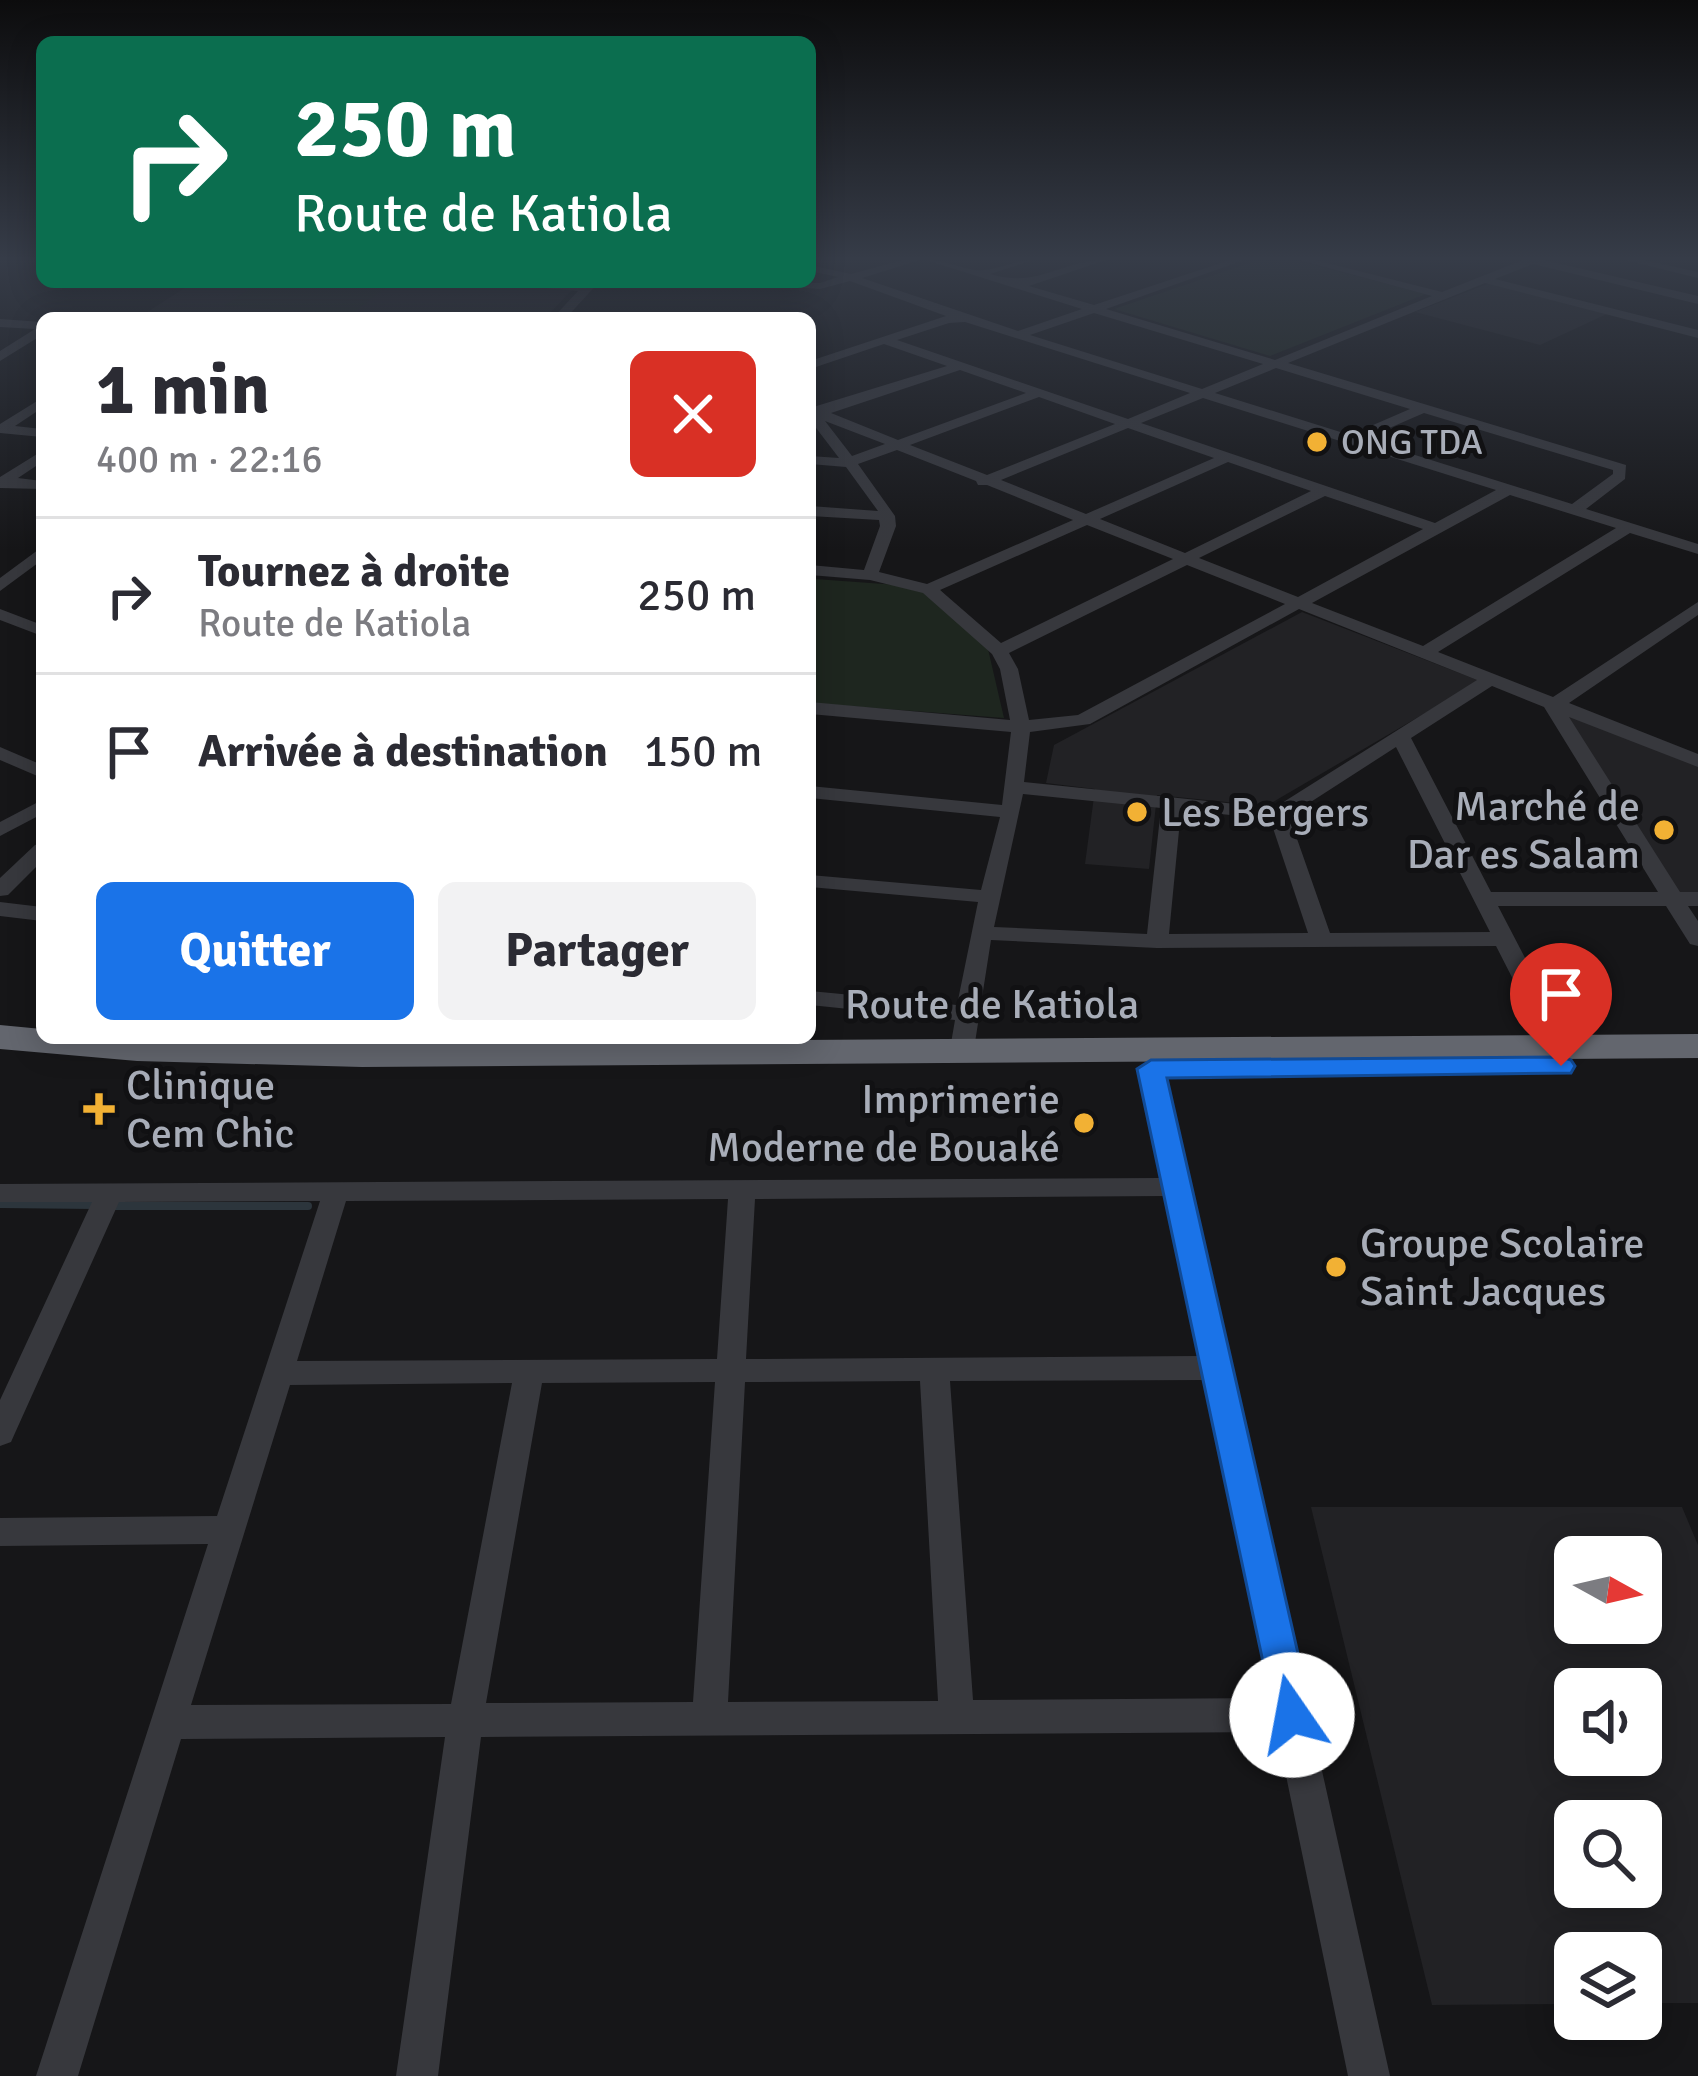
<!DOCTYPE html>
<html lang="fr">
<head>
<meta charset="utf-8">
<style>
	body { margin:0; font-family:Signika,sans-serif; background:#f2f2f3; color:#2b2b33; height:100vh; display:flex; flex-direction:column; font-size:45px; white-space:nowrap }
	* { box-sizing:border-box; margin:0 }
	p { font-size:39px; color:#7c7c81 }
	.icon { flex:none; width:66px; height:66px; fill:none; stroke:currentColor; stroke-width:2; stroke-linecap:round; stroke-linejoin:round }
	.map { position:relative; flex:1; overflow:hidden }
	.details { position:absolute; left:36px; top:312px; width:780px; height:732px; display:flex; flex-direction:column; background:#fff; border-radius:18px; box-shadow:0 6px 30px #0003 }
	.details>* { flex:none }
	.top-card { position:absolute; left:36px; top:36px; width:780px; height:252px; border-radius:18px; box-shadow:0 6px 30px #0003; background:#0b6e4f; color:#fff; overflow:hidden }
	.needle { width:78px; rotate:98deg }
	.fabs { position:absolute; left:1554px; top:1536px; display:grid; gap:24px }
	.fabs a { display:grid; place-items:center; width:108px; height:108px; border-radius:18px; background:#fff; box-shadow:0 6px 30px #0003; font-size:60px }
	.pin { position:absolute; display:grid; place-items:center; width:102px; height:102px; color:#fff; margin:-123px -51px; border-radius:50% 50% 50% 0; rotate:-45deg; box-shadow:0 0 12px #0007 }
	.pin .icon { rotate:45deg }
	.me { position:absolute; width:132px; margin:-66px; rotate:348deg; stroke-linejoin:round; filter:drop-shadow(0 0 9px #0008) }
	.turn { display:flex; align-items:center; gap:42px; height:252px; padding:0 60px; font-size:54px }
	.turn .icon { width:156px; height:156px; stroke-width:2.5 }
	.turn b { display:block; font-size:84px; line-height:102px }
	.round { display:grid; place-items:center; flex:none; width:126px; height:126px; border-radius:18px; background:#f2f2f3 }
	.overview { display:flex; align-items:center; justify-content:space-between; height:204px; padding:0 60px }
	h1 { font-size:72px; font-weight:700; line-height:90px }
	.action { display:flex; gap:24px; margin-top:auto; padding:24px 60px }
	.action a { flex:1; height:138px; border-radius:18px; background:#1a73e8; color:#fff; font-size:48px; font-weight:700; line-height:138px; text-align:center }
	.action a+a { background:#f2f2f3; color:#2b2b33 }
	ul { padding:0; list-style:none }
	li { display:flex; align-items:center; gap:36px; height:156px; padding:0 60px; border-top:3px solid #e1e1e2 }
	li div { flex:1 }
	li b { display:block; font-size:45px }
	li em { font-style:normal }
	.map>svg:first-child { display:block }
	.built { fill:#222225; fill-rule:evenodd }
	.green { fill:#1e261f }
	.lines { fill:none; stroke-linecap:round; stroke-linejoin:round }
	.stream { stroke:#2c353c; stroke-width:8 }
	.minor { fill:#37383d; fill-rule:evenodd }
	.highway { fill:#63666e; fill-rule:evenodd }
	.route { fill:#1a73e8; stroke:#114b97; stroke-width:3 }
	.poi-dot { fill:#f2b134; stroke:#111113; stroke-width:4.5 }
	.labels { text-anchor:middle; dominant-baseline:central; stroke-width:10; stroke-linejoin:round; paint-order:stroke }
	.far-poi-label { font-size:36px; fill:#a8adb8; stroke:#111113; text-anchor:start }
	.poi-label { font-size:42px; fill:#a8adb8; stroke:#111113; text-anchor:start }
	.street-label { font-size:42px; fill:#a8adb8; stroke:#111113 }
</style>
</head>
<body>
<div class="map">
<svg width="1698" height="2076" viewBox="0 0 1698 2076">
	<rect width="100%" height="100%" fill="#161618"/>
	<g class="built">
		<path d="M194,282h252l127,7 -28,29h-407z"/>
		<path d="M1490,283l119,30 -69,32 -125,-33z"/>
		<path d="M1302,612l178,69 -214,125 -109,-11 -8,74 -64,-5 10,-75 -49,-6 8,-38z"/>
		<path d="M1553,706l145,55v138h-26z"/>
		<path d="M1311,1507h371l16,38v458h-57v-50h-66v51l-143,1zM1641,1557v66h-66v-66zM1641,1689v66h-66v-66zM1641,1821v66h-66v-66z"/>
	</g>
	<g class="green">
		<path d="M1258,260h36l132,34 -156,62 -156,-47z"/>
		<path d="M259,282l129,4 -36,28 -128,-8z"/>
		<path d="M815,579l124,9 49,61 16,69 -194,-15v-112z"/>
	</g>
	<g class="lines">
		<g class="stream">
			<path d="M0,1204l94,1"/>
			<path d="M113,1206h195"/>
		</g>
		<g class="minor">
			<path d="M903,260h17l-58,18 156,53 64,-22 -156,-49c18,0 31,7 49,10 18,2 39,-10 58,-10l-43,14c49,15 70,-14 116,-14l-77,26 65,19 136,-45h14l-138,49 169,51 157,-64 -133,-36h16l127,32 81,-32h21l154,36v8l-165,-40 -38,15 203,51v8l-213,-55 -197,80 338,102 -1,14 -39,30 112,35v10l-68,-21 -192,119 115,45 145,-95v13l-129,88 129,51v13l-129,-50 111,175h18v14h-10l10,15v25l-8,-2 -24,-38h-168l73,140 -12,8 -12,-8 -51,-100 -339,2 -166,-8 -17,109 -12,8 -12,-8 5,-29 -145,-15v-14l147,14 21,-103 -168,-15v-12l171,15 19,-73 -190,-19v-12l192,19 9,-73 -201,-18v-12l200,18 -10,-51 -8,-15 -69,-61 -53,-13 -60,-5v-10l54,5 16,-44 -1,-6 -69,-4v-10l68,5 -32,-44 -36,-3v-8l29,2 -29,-38v-12l137,-42 -63,-22 -74,25v-8l136,-45 -96,-35 -30,8 -98,-7 98,1 18,-6 -28,-6v-6l41,9zM1094,313l169,51 -61,25 -172,-54zM965,322l225,71 -62,26 -231,-79 52,-17zM1276,368l134,41 -60,26 -135,-42zM960,370l66,23 -128,47 -67,-27zM1039,397l76,27 -128,51 -77,-30zM1203,398l293,92 -61,33 -294,-100zM1424,413l189,57v4l-41,30 -208,-65zM825,421l60,23 -33,12zM1128,428l86,30 -128,56 -85,-34zM897,450l79,31 2,4h9l86,35 -146,64 -48,-12 17,-46 -1,-10 -37,-52zM1228,462l83,29 -126,62 -85,-34zM1510,495l106,33 -193,118 -111,-43zM1325,496l98,33 -125,68 -99,-39zM1087,525l86,34 -172,84 -61,-53zM1187,565l98,39 -207,111 -49,5 -11,-51 -9,-16zM1299,609l178,71 -203,128 -250,-26 6,-50 60,-8zM1492,686l52,21 114,185h-167l-80,-154zM1396,747l94,185 -160,1 -41,-117zM1023,794l138,14 -14,126 -153,-7zM1181,810l89,9 38,114 -139,1z"/>
			<path d="M1625,260h19l54,12v6z"/>
			<path d="M479,282l105,2 15,-2 -33,36h-13l25,-27z"/>
			<path d="M0,319l42,3v13l-42,26v-10l35,-22 -35,-2z"/>
			<path d="M42,398v10l-27,18 27,3v8l-42,-4v-9z"/>
			<path d="M42,451v11l-24,16 24,3v8l-42,-1v-11z"/>
			<path d="M42,547v13l-42,31v-13z"/>
			<path d="M0,609l42,16v11l-42,-16z"/>
			<path d="M0,747l42,18v13l-42,-18z"/>
			<path d="M42,800v14l-42,22v-14z"/>
			<path d="M42,843v18l-34,34 -8,1v-18l35,-33z"/>
			<path d="M0,902l42,5v14l-42,-5z"/>
			<path d="M1151,1061l12,8 29,118 198,889h-42l-71,-344 -796,5 -43,339h-42l49,-339 -264,2 -103,337h-42l172,-532 -208,2v-28l217,-2 103,-315 -201,1 -104,231 -4,9 -11,4v-46l92,-198h-92v-18l1161,-6 -22,-109zM1165,1196l34,160 -453,3 9,-160zM728,1199l-11,160 -420,2 49,-160zM1203,1380l67,318 -297,2 -23,-319zM920,1381l18,320 -210,1 17,-320zM715,1382l-22,320 -207,1 56,-320zM512,1383l-61,321 -260,1 99,-320z"/>
		</g>
		<path class="highway" d="M0,1025l42,4v9l320,5 1336,-9v24l-1336,9 -225,-6 -137,-12z"/>
	</g>
	<linearGradient id="sky" x2="0" y2="1"><stop stop-color="#0c0c0d"/><stop offset="0.47" stop-color="#363c48"/><stop offset="1" stop-color="#363c48" stop-opacity="0"/></linearGradient>
	<rect width="1698" height="550" fill="url(#sky)"/>
	<path class="route" d="M1561,1057l10,3 4,6 -4,7 -404,5 145,637 -6,13 -14,6 -15,-6 -140,-659 14,-9z"/>
	<g class="poi-dot">
		<circle cx="1317" cy="442" r="12"/>
		<circle cx="1137" cy="812" r="12"/>
		<circle cx="1664" cy="830" r="12"/>
		<path d="M93 1091h12v12h12v12h-12v12h-12v-12h-12v-12h12z"/>
		<circle cx="1084" cy="1123" r="12"/>
		<circle cx="1336" cy="1267" r="12"/>
	</g>
	<g class="labels">
		<g class="far-poi-label">
			<text x="1341" y="442">ONG TDA</text>
		</g>
		<g class="poi-label">
			<text x="1640" y="806" text-anchor="end">Marché de<tspan x="1640" dy="48">Dar es Salam</tspan></text>
			<text x="1161" y="812">Les Bergers</text>
			<text x="126" y="1085">Clinique<tspan x="126" dy="48">Cem Chic</tspan></text>
			<text x="1060" y="1099" text-anchor="end">Imprimerie<tspan x="1060" dy="48">Moderne de Bouaké</tspan></text>
			<text x="1360" y="1243">Groupe Scolaire<tspan x="1360" dy="48">Saint Jacques</tspan></text>
		</g>
		<g class="street-label">
			<text x="992" y="1004">Route de Katiola</text>
		</g>
	</g>
</svg>
<div class="fabs">
<a><svg class="needle" viewBox="-14 -14 28 28"><path d="M0-13l5 13h-10z" fill="#e53935"/><path d="M0 13l5-13h-10z" fill="#7c7c81"/></svg></a>
<a><svg class="icon" aria-label="sound" viewBox="0 0 24 24"><path d="M4 9h4l5-4v14l-5-4H4zM17 9q2 3 0 6"/></svg></a>
<a><svg class="icon" aria-label="search" viewBox="0 0 24 24"><circle cx="10" cy="10" r="6"/><path d="M15 15l6 6"/></svg></a>
<a><svg class="icon" aria-label="layers" viewBox="0 0 24 24"><path d="M12 4l9 5-9 5-9-5zM3 14l9 5 9-5"/></svg></a>
</div>
<div class="pin" style="left:1561px;top:1066px;background:#d93025"><svg class="icon" aria-label="arrive" viewBox="0 0 24 24"><path d="M6 21V4h12l-3 4 3 4H6"/></svg></div>
<svg class="me" style="left:1292px;top:1715px" viewBox="-20 -20 40 40"><circle r="19" fill="#fff"/><path d="M0-13L10 11 0 6-10 11z" fill="#1a73e8"/></svg>
<div class="top-card">
<div class="turn"><svg class="icon" aria-label="right" viewBox="0 0 24 24"><path d="M7 20v-9h11M14 6l5 5-5 5"/></svg><div><b>250 m</b>Route de Katiola</div></div>
</div>
<section class="details">
<div class="overview"><div><h1>1 min</h1><p>400 m · 22:16</p></div><a class="round" style="background:#d93025;color:#fff"><svg class="icon" aria-label="close" viewBox="0 0 24 24"><path d="M6 6l12 12M18 6L6 18"/></svg></a></div>
<ul>
<li><svg class="icon" aria-label="right" viewBox="0 0 24 24"><path d="M7 20v-9h11M14 6l5 5-5 5"/></svg><div><b>Tournez à droite</b><p>Route de Katiola</p></div><em>250 m</em></li>
<li><svg class="icon" aria-label="arrive" viewBox="0 0 24 24"><path d="M6 21V4h12l-3 4 3 4H6"/></svg><div><b>Arrivée à destination</b></div><em>150 m</em></li>
</ul>
<div class="action"><a>Quitter</a><a>Partager</a></div>
</section>
</div>
</body>
</html>
